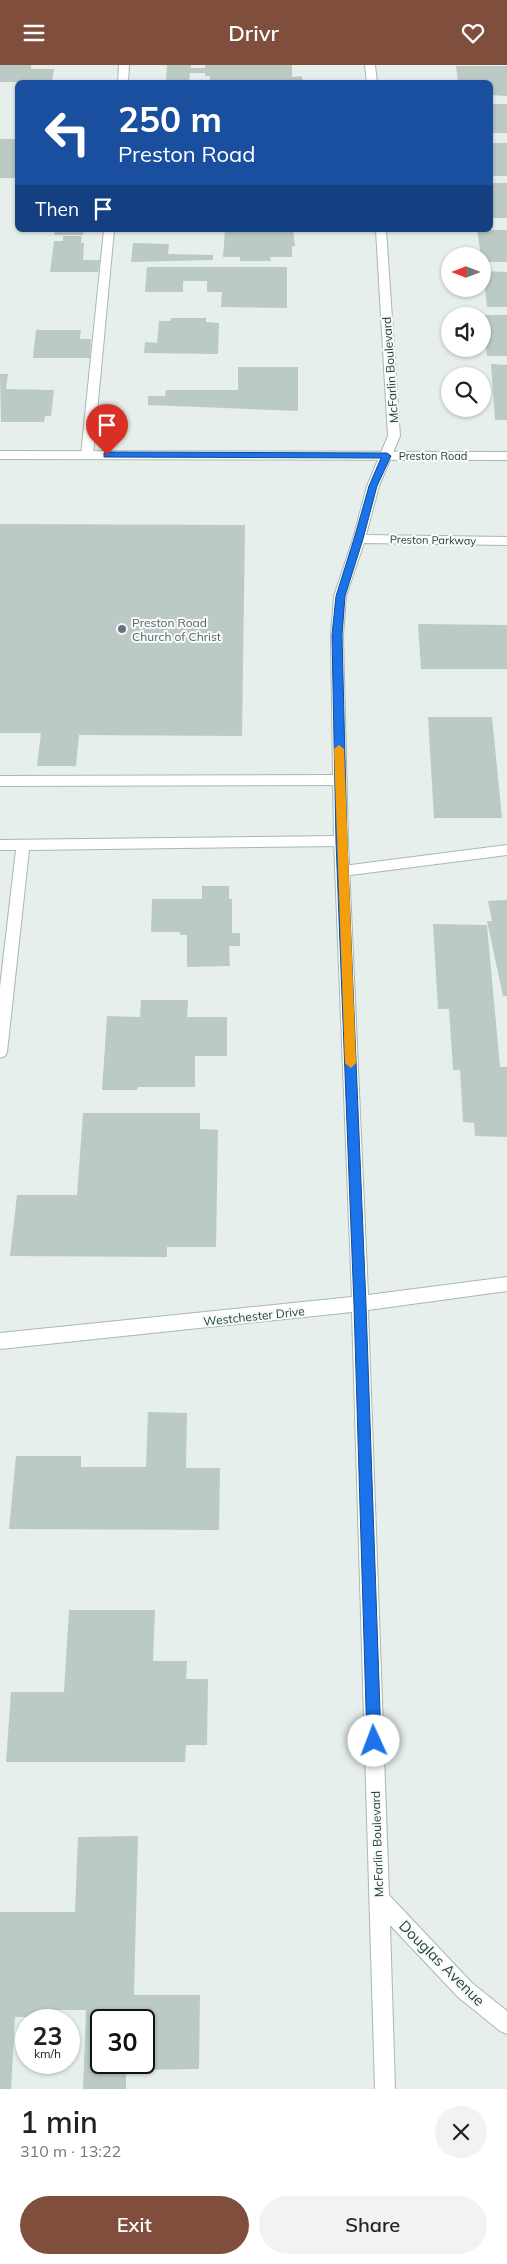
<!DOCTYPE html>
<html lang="en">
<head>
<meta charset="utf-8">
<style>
	body { margin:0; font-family:Mulish,sans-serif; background:#f2f2f2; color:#222; height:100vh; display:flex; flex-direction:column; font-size:19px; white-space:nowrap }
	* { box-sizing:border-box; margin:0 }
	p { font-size:16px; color:#767676 }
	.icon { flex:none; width:28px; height:28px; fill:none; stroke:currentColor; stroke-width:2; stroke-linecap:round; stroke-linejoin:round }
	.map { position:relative; height:2024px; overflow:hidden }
	.panel { display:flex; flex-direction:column; background:#fff; flex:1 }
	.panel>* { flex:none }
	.banner { position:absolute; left:15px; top:15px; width:478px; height:152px; border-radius:8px; box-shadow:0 1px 4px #0004; background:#1a4fa0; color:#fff; overflow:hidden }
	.needle { width:32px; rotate:270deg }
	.buttons { position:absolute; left:441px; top:182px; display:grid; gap:10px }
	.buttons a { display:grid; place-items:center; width:50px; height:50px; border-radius:50%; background:#fff; box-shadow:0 1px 4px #0004; font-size:25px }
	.speed { position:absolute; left:15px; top:1944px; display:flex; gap:10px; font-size:25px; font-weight:700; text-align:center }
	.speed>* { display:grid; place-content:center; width:65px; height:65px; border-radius:50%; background:#fff; box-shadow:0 1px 4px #0004; line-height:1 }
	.speed small { font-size:12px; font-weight:400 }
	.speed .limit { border:2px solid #111; border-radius:8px; background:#fff; color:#111 }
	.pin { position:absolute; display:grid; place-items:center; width:42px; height:42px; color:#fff; margin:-51px -21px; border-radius:50% 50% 50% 0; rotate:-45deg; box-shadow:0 0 5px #0007 }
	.pin .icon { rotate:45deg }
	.me { position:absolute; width:55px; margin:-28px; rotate:358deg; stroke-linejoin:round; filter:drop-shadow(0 0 4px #0008) }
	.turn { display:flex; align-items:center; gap:18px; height:105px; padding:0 20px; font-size:22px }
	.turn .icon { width:65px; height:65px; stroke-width:2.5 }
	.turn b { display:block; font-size:35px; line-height:42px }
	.then { display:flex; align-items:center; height:48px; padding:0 20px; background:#0003; gap:10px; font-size:19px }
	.round { display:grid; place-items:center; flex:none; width:52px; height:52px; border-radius:26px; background:#f2f2f2 }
	.headline { display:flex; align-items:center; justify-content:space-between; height:85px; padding:0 20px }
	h1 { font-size:30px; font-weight:600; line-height:38px }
	.primary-button { display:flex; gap:10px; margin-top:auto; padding:10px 20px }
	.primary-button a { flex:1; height:58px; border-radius:30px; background:#804e3d; color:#fff; font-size:20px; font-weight:600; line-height:58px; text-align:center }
	.primary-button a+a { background:#f2f2f2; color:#222 }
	header { display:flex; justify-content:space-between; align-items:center; height:65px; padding:0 20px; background:#804e3d; color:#fff; font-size:22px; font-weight:600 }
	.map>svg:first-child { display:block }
	.building { fill:#bbcac4; fill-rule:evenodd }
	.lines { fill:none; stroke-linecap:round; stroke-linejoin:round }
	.lane-casing { stroke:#a8b8b2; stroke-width:2 }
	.street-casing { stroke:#a8b8b2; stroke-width:2 }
	.secondary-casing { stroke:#a4bbb3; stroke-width:2 }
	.lane { fill:#fff; fill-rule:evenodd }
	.street { fill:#fff; fill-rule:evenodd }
	.secondary { fill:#fff; fill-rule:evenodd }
	.route { fill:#1a73e8; stroke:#114b97 }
	.slow { fill:#f59e0b }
	.worship-dot { fill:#6b7280; stroke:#f7fbf9; stroke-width:2 }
	.labels { text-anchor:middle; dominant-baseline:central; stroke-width:4; stroke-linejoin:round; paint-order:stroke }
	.far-street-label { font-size:11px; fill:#24423a; stroke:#f7fbf9 }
	.street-label { font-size:12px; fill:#24423a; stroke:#f7fbf9 }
	.worship-label { font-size:12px; fill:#5b616d; stroke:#f7fbf9; text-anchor:start }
	.near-street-label { font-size:15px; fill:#24423a; stroke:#f7fbf9 }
</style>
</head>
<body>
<header><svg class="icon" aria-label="menu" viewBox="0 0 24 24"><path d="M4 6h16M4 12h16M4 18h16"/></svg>Drivr<svg class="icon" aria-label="heart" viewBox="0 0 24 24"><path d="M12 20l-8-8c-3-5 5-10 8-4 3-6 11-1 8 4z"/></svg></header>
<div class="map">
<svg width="507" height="2024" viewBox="0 0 507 2024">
	<rect width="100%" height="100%" fill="#e6efeb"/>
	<g class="building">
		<path d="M0,0h31v4h23l-2,13h-52z"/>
		<path d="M167,0h24v3h14v-3h87v12l9,-1 4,7h-95v-7h-5v-3h-15l-1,8h-23z"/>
		<path d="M456,1h51v30l-17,-1v-12h-32z"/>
		<rect x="490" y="39" width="17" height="29"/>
		<path d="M0,74h18v37l-3,2h-15z"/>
		<rect x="490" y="78" width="17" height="33"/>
		<rect x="490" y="118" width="17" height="35"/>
		<path d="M55,165h29l-1,5h-29z"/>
		<path d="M225,165h68l2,16h-3v11h-22l1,4h-31v-4h-17z"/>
		<path d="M477,165h30v32h-25z"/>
		<path d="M63,171h19l-1,7h3l-1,17h17l-2,12h-48l4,-31h9z"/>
		<path d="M133,178l36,1 -1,10 45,1v5l-82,2z"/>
		<path d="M147,202h140v41l-66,-1 1,-15h-15v-11h-24v11h-38z"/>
		<path d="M483,206l24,1v35h-20z"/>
		<path d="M482,250h25v41h-20z"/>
		<path d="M171,253h35v4l13,1 -1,31 -74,-1 1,-11 12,1 2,-22h11z"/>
		<path d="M36,265h45l-1,9h11l-1,19h-57z"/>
		<path d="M491,299l16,1v55h-12z"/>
		<path d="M238,302h60v44l-150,-6v-9h17l1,-6h72z"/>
		<path d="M0,309h8l-2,15 48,1 -3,26h-6l-1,6h-43z"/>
		<path d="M0,459l245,1 -3,211 -163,-1 -3,31h-39l4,-33h-41z"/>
		<path d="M418,559l89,1v44h-86z"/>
		<path d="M428,652h64l10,101h-68z"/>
		<path d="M202,821h27v13h3v34h8v13h-11l1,20 -43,1v-32h-7v-3h-29l1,-33h50z"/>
		<path d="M507,835v96h-4l-16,-75h5l-4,-20z"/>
		<path d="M433,859l54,1 13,142h7v70l-32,-1 -1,-13 -11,-1 -3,-52h-7l-4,-61h-11z"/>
		<path d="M141,935h47l-1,17h40v39h-32v31h-57l-1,3h-35l5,-74 33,1z"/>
		<path d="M83,1048h117v16l18,1 -2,117h-49v10l-157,-1 7,-61h60z"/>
		<path d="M148,1347l39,1 -1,55h34l-1,62 -210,-1 7,-73h65v11h65z"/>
		<path d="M69,1545h86l-2,51h34l-1,18h22l-1,66h-21l-1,17h-179l5,-70h53z"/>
		<path d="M138,1771l-4,159h66l-1,74 -73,1v19h-43l3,-79h-34l-1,7h-36l-4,72h-11v-177h75l3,-75zM101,1955h43v43h-43z"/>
	</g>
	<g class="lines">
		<defs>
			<g id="lane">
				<path d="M119,0h10l-1,18h-10z"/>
				<path d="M104,165h10l-21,225 -6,4 -6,-4z"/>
				<path d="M340,710l5,2 2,3 -2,3 -5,2 -340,1v-10z"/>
				<path d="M341,771l5,1 2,4 -2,4 -5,1 -312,4 -22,202 -2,4 -5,2v-71l16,-137h-16v-10z"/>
				<path d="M507,780v10l-164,21 -5,-1 -2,-4 2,-4 5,-1z"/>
			</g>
			<g id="street">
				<path d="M365,0h10l2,18h-10z"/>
				<path d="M376,165h10l14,206 -21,50 -13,49 141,2v8l-143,-2 -18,53 -3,39 5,206 20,454 139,-18v14l-139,19 21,585 83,88 35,28v23l-7,-3 -42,-34 -68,-72 5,164h-20l-23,-777 -352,37v-16l352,-36 -18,-456 -3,-206 3,-39 19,-57 14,-53 21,-50z"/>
			</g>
			<path id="secondary" d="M0,386l507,1v8l-507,-1z"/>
		</defs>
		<use href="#lane" class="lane-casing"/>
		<use href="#street" class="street-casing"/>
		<use href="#secondary" class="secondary-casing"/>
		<use href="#lane" class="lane"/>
		<use href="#street" class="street"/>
		<use href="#secondary" class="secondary"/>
	</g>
	<path class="route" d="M107,387l280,1 4,3 -14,30 -14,53 -18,57 -3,39 5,206 19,464 15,436 -2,5 -5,2 -5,-2 -2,-5 -13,-436 -18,-464 -4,-206 4,-39 18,-57 15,-53 12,-28 -277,-1v-4z"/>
	<path class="slow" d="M339,680l5,4 12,314 -5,5 -6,-5 -11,-314z"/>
	<circle class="worship-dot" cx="122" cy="564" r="5"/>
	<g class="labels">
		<g class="far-street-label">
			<text x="433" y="391">Preston Road</text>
			<text transform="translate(433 475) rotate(1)">Preston Parkway</text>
		</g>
		<g class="street-label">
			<text transform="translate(390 305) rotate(-94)">McFarlin Boulevard</text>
			<text transform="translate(254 1251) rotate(-6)">Westchester Drive</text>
			<text transform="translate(377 1779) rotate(-92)">McFarlin Boulevard</text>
		</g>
		<g class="worship-label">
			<text x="132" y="557">Preston Road<tspan x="132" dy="14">Church of Christ</tspan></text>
		</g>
		<g class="near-street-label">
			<text transform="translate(442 1898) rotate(45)">Douglas Avenue</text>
		</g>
	</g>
</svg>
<div class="buttons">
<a><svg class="needle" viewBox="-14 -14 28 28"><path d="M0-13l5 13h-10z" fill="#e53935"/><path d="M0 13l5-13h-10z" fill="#767676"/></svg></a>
<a><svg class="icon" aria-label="sound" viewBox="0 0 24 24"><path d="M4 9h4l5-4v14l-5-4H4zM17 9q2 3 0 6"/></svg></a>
<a><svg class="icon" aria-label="search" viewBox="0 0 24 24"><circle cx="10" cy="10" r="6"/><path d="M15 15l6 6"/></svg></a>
</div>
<div class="speed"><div>23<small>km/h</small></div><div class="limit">30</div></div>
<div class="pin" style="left:107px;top:390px;background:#d93025"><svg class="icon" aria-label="arrive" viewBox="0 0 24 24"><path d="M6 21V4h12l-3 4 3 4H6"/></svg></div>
<svg class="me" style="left:374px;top:1676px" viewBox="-20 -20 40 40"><circle r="19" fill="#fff"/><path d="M0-13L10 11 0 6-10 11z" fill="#1a73e8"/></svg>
<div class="banner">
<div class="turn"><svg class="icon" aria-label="left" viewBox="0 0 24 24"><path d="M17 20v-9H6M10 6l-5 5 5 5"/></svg><div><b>250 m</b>Preston Road</div></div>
<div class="then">Then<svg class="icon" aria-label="arrive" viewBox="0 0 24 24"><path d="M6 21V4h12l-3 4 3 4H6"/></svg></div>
</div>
</div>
<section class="panel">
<div class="headline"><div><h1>1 min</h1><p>310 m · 13:22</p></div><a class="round"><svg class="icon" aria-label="close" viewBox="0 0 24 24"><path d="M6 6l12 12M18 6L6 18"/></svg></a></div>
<div class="primary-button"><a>Exit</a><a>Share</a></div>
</section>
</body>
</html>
